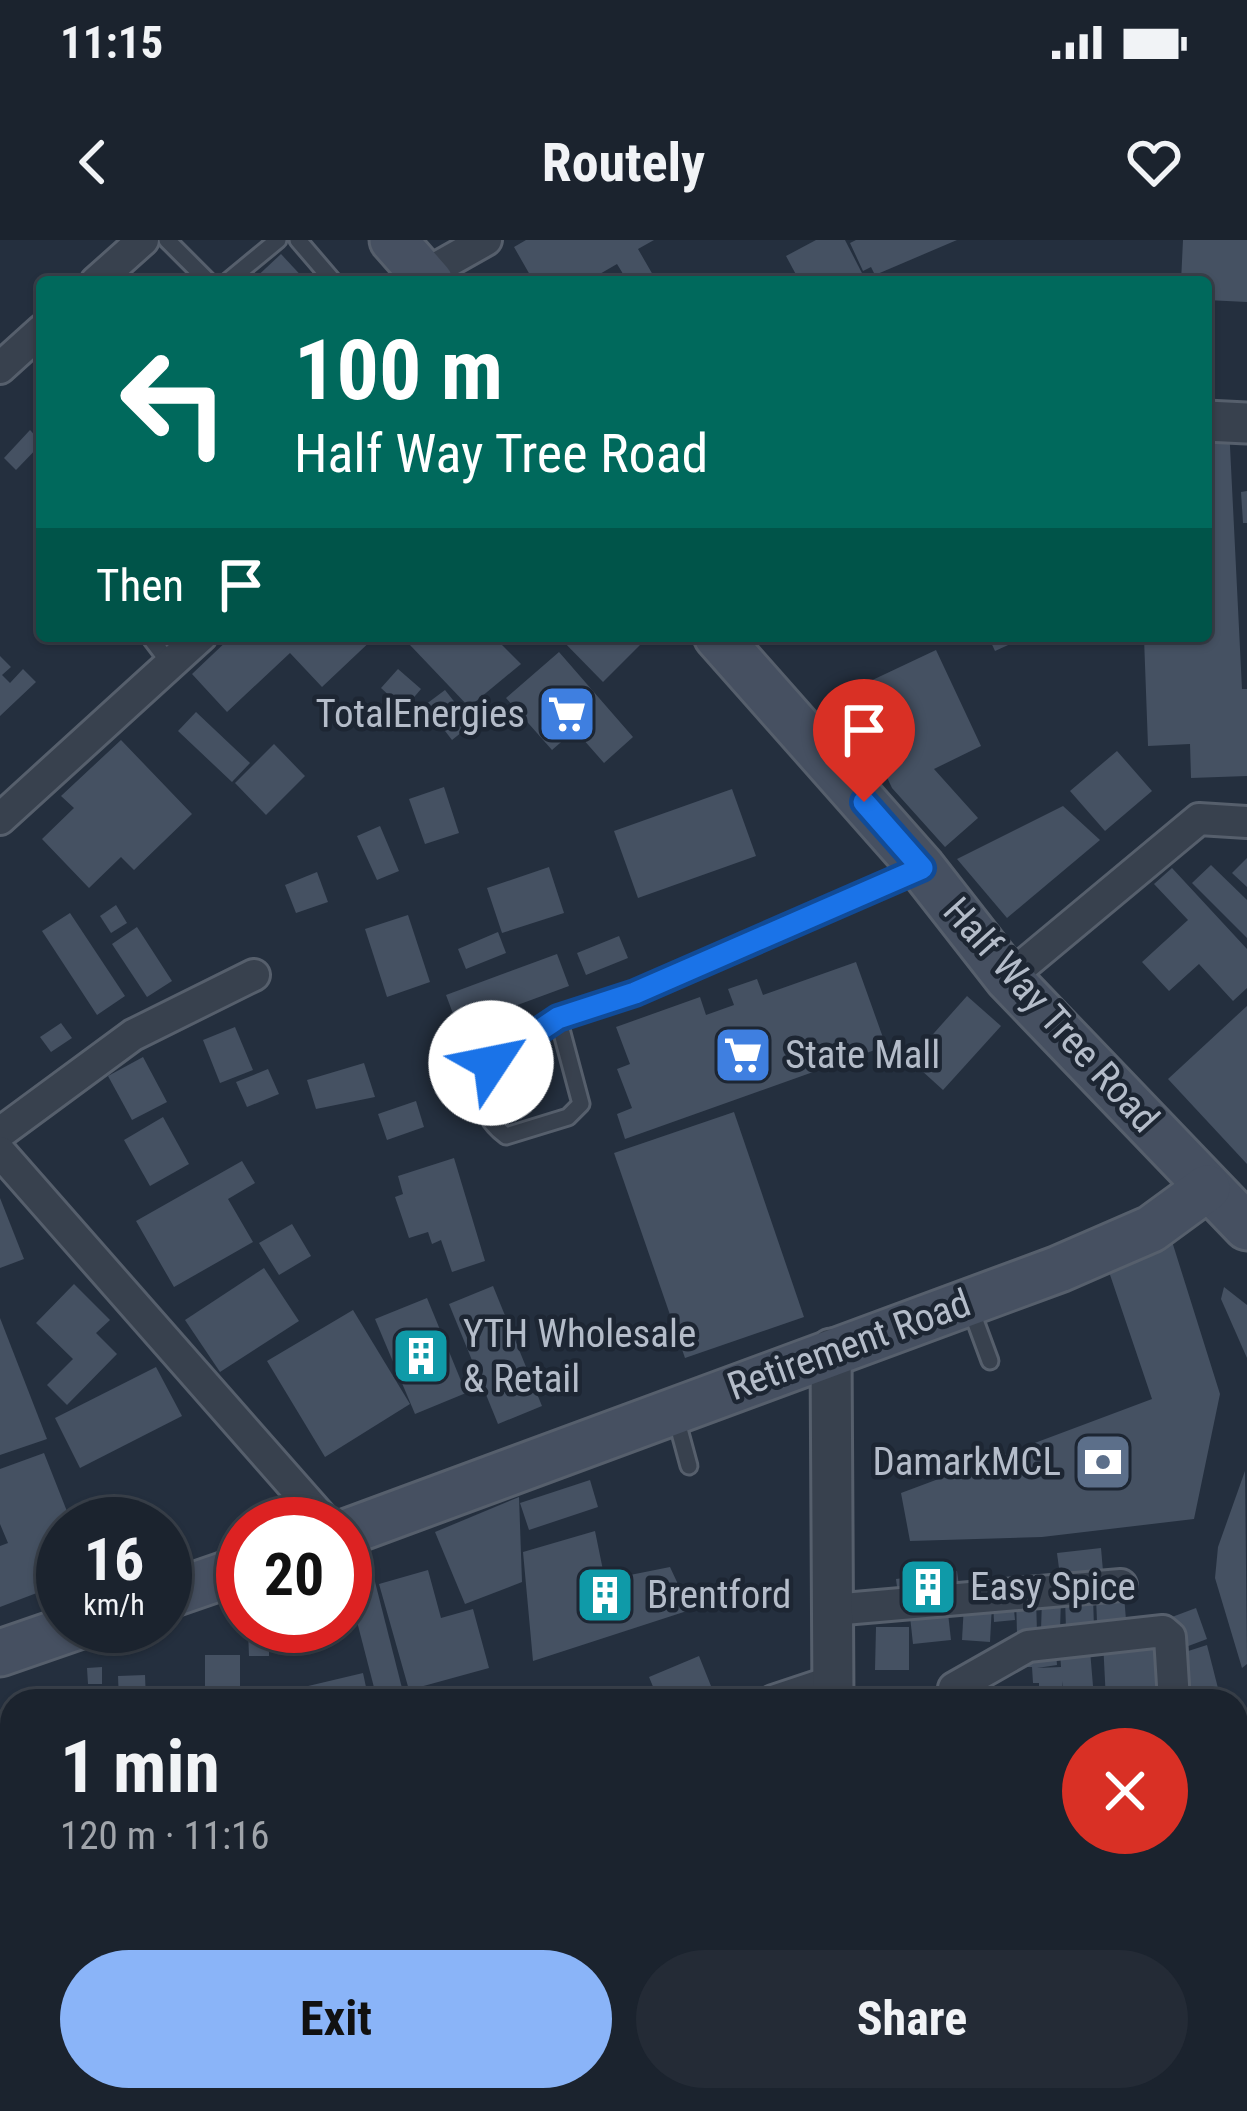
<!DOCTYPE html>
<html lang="en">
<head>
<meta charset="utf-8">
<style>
	body { margin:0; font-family:"Roboto Condensed",sans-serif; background:#242b36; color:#f1f3f6; height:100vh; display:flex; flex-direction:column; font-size:45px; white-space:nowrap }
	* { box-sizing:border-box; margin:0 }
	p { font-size:39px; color:#a0a4aa }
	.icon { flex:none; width:66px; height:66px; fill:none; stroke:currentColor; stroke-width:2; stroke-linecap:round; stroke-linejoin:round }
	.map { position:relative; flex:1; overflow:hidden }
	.side { position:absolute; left:0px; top:1449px; width:1248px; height:423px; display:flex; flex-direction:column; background:#1b232e; border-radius:36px 36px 0 0; box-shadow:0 3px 9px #0004,0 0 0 3px #39404a }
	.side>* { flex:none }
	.top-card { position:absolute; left:36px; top:36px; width:1176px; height:366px; border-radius:12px; box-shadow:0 3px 9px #0004,0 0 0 3px #39404a; background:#00695c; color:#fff; overflow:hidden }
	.speed { position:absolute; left:36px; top:1257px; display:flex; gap:24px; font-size:60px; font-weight:700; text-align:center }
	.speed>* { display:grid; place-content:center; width:156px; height:156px; border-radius:50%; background:#1b232e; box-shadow:0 3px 9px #0004,0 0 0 3px #39404a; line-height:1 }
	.speed small { font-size:30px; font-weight:400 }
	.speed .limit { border:18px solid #d22; background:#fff; color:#111 }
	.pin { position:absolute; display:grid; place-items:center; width:102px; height:102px; color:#fff; margin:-123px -51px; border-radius:50% 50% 50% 0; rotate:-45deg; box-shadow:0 0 12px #0007 }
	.pin .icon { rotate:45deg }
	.me { position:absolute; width:132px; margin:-66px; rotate:56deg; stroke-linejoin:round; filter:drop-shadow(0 0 9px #0008) }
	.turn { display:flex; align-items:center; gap:42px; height:252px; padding:0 60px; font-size:54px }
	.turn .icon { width:156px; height:156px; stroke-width:2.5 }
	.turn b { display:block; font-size:84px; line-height:102px }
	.then { display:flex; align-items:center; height:114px; padding:0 60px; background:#0003; gap:24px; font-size:45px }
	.round { display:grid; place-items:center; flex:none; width:126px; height:126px; border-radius:63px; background:#242b36 }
	.head { display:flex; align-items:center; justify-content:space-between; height:204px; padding:0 60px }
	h1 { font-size:72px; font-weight:700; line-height:90px }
	.cta { display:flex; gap:24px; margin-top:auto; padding:24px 60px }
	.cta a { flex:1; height:138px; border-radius:72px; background:#8ab4f8; color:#111; font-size:48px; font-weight:700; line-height:138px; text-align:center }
	.cta a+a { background:#242b36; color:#f1f3f6 }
	.status { display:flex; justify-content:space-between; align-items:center; height:84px; padding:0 60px; background:#1b232e; direction:ltr }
	.status svg { height:33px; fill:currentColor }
	header { display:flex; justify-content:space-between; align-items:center; height:156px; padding:0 60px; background:#1b232e; font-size:54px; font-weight:700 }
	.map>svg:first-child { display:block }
	.building { fill:#455162 }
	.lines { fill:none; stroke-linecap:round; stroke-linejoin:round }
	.service-casing { stroke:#565f6c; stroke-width:21 }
	.minor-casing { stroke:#565f6c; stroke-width:36 }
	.tertiary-casing { stroke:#565f6c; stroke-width:45 }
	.secondary-casing { stroke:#565f6c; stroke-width:51 }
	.service { stroke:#38414e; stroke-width:15 }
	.minor { stroke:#38414e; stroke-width:30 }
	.tertiary { stroke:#38414e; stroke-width:39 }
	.secondary { stroke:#465061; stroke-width:45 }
	.route-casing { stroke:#114b97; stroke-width:30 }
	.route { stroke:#1a73e8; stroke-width:21 }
	.labels { text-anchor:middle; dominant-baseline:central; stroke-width:9; stroke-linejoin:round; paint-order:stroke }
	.poi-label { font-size:39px; fill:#b4bcc9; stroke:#1d2633; text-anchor:start }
	.street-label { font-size:39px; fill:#b4bcc9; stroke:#1d2633 }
</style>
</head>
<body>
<div class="status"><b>11:15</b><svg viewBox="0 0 49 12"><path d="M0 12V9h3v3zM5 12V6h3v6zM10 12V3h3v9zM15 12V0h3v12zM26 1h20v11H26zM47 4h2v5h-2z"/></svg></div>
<header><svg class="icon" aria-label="back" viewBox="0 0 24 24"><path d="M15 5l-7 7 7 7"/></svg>Routely<svg class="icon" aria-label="heart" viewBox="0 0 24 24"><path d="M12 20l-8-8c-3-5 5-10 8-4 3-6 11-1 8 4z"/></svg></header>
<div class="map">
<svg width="1247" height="1871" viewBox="0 0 1247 1871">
	<rect width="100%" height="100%" fill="#242f3e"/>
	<g class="building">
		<path d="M526,0h128l-16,9 19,33h-29l-11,-18 -31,18h-52l-20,-35z"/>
		<path d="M816,0h29l19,37 -10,5h-54l-14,-26z"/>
		<path d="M856,0h101l-82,35 -4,-8 -8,4 -13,-28z"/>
		<path d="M1183,0h64v62l-41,-2v-18h-25z"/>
		<path d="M281,14l26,28h-56z"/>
		<path d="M1229,186l13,263h5v87l-56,2 -1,-34 -42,2 -4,-108 62,-2v-209z"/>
		<path d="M30,190l12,13 -26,27 -12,-12z"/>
		<path d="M1247,251v32h-4l-2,-31z"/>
		<path d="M232,396h144l-54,51 -32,-34 -63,59 -35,-38z"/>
		<path d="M419,396h74l28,28 -52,43 -59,-62z"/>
		<path d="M558,396h91l-46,46z"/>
		<path d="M988,396h40l-33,15z"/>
		<path d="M936,410l45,96 -47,23 44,49 -33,29 -53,-59 -45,-96z"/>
		<path d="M559,412l74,85 -29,26 -29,-33 -23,20 -46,-52z"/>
		<path d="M0,416l11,11 -9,8 8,8 13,-14 13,13 -36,34z"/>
		<path d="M398,429l23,20 -17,20 -23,-21z"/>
		<path d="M445,450l27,34 -20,16 -27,-35z"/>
		<path d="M196,472l54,51 -18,19 -54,-51z"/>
		<path d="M121,500l71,74 -58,56 -13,-13 -32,31 -47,-49 32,-31 -13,-12z"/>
		<path d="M274,504l31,32 -39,39 -31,-32z"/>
		<path d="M1117,511l35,40 -47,40 -35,-40z"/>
		<path d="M444,547l15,46 -34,11 -16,-45z"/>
		<path d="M732,549l24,67 -118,42 -24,-67z"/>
		<path d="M1063,566l37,34 -93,78 -50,-59z"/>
		<path d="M380,586l19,45 -22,9 -20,-44z"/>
		<path d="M1247,618v29l-15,-14z"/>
		<path d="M1211,625l36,35v38l-55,-55z"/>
		<path d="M549,627l15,46 -62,20 -15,-45z"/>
		<path d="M1172,628l75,81v39l-14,13 -34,-37 -30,27 -27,-29 46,-42 -34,-36z"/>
		<path d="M317,632l11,30 -32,11 -11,-28z"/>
		<path d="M116,665l11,18 -16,10 -11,-17z"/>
		<path d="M70,673l55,83 -28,19 -55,-84z"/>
		<path d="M408,675l22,67 -43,15 -22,-68z"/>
		<path d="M137,687l35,54 -25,16 -35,-53z"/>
		<path d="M498,692l8,21 -40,16 -8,-20z"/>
		<path d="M619,696l9,22 -42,17 -9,-22z"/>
		<path d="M557,714l12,32 -111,41 -12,-32z"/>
		<path d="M856,722l30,84 -261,93 -8,-25 15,-6 -15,-39 13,-5 -14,-37 84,-30 6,18 28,-10 -6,-16 29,-10 6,16z"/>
		<path d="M967,756l34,30 -58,64 -33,-30z"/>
		<path d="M1247,766v158l-79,-85z"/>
		<path d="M61,783l11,15 -21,14 -11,-15z"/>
		<path d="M235,787l18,43 -33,13 -17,-43z"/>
		<path d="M143,817l24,45 -35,18 -24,-44z"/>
		<path d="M364,823l11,34 -59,12 -9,-29z"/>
		<path d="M268,829l11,25 -32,13 -11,-25z"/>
		<path d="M416,861l8,26 -37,13 -9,-26z"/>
		<path d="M734,872l70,205 -119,41 -71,-205z"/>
		<path d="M163,877l26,47 -39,22 -26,-46z"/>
		<path d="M454,918l31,103 -33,11 -11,-32 -9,4 -4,-12 -19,6 -14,-41 8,-3 -5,-18z"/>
		<path d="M242,921l13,22 -27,16 25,43 -79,45 -38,-66z"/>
		<path d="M0,958l24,61 -24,9z"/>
		<path d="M292,984l19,32 -32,19 -20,-32z"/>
		<path d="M1170,995l50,159 -26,125 -152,18 -132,4 -9,-48 251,-94 -47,-139z"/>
		<path d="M264,1028l35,53 -79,51 -35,-52z"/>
		<path d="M74,1044l36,36 -14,13 21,21 -50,51 -20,-20 26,-26 -37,-36z"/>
		<path d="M493,1046l49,120 -44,18 -49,-120z"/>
		<path d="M1224,1047l23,18v53l-26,-59z"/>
		<path d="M427,1058l39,95 -51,21 -40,-95z"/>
		<path d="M353,1070l57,94 -85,53 -58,-96z"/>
		<path d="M0,1078l47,121 -47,16z"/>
		<path d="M156,1127l26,49 -102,52 -25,-50z"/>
		<path d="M44,1213l28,71h-9v59l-63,24v-61l8,-3 -8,-19v-55z"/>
		<path d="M1245,1231l2,193 -5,4 -27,-90 3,-31z"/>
		<path d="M590,1240l8,27 -69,23 -9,-27z"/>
		<path d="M519,1257l3,85 -57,22 -30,-72z"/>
		<path d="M595,1291l10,49 65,-13 20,43 -157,51 -10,-109z"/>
		<path d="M1101,1308l2,23 -43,5 -3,-23z"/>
		<path d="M372,1330l31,122 -26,7 -31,-120z"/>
		<path d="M428,1330l13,48 32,-9 16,59 -80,22 -30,-106z"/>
		<path d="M957,1331l3,23 -61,8 -3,-23z"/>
		<path d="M1124,1355l2,25 -29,2 -1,-25z"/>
		<path d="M1036,1357l1,36 -20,1 -1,-36z"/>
		<path d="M1093,1357l1,32h-28l-1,-31z"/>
		<path d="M1042,1358h19l-1,33h-19z"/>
		<path d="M1013,1359l2,21 -21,2 -1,-22z"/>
		<path d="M947,1364l4,36 -38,4 -4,-37z"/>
		<path d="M964,1364h28l-2,38 -28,-2z"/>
		<path d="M1196,1368l11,31 -24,9 -11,-31z"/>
		<path d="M876,1387h33v43h-34z"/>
		<path d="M248,1391h21v25h-20z"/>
		<path d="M1162,1397l3,64h-59l-3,-60z"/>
		<path d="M1207,1405l14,55 -27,1 -12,-48z"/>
		<path d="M1090,1410l4,48 -30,2 -2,-19v20h-23v-18h-6l-1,-16h-6l-1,-14 31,-2 1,14 -20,3 24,-1 -1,-15z"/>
		<rect x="205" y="1415" width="35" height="46"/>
		<path d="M699,1416l18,45h-58l-10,-24z"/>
		<path d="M102,1427v17h-14l-1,-16z"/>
		<path d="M363,1433l6,28h-102l-1,-5z"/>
		<path d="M145,1435l1,26h-27l-1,-25z"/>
		<path d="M528,1450l2,11h-37v-1z"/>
		<path d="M917,1450l1,11h-45v-10z"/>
		<path d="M12,1484v36h-4l-1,-35z"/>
		<path d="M2,1824l12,47h-14z"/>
		<path d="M178,1860h41l-36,11z"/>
		<path d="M358,1860h30l2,9 -29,2z"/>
		<path d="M699,1860h23l1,5 -20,6z"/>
		<path d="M729,1860h45l1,11h-45z"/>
		<path d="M1077,1860h130l1,11h-130z"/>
		<path d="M1059,1861l1,10h-38l-1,-6z"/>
	</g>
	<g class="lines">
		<defs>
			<g id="service">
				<path d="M167,0l42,42"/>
				<path d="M298,0l36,42"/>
				<path d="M227,42l51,-42"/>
				<path d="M149,396l22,29"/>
				<path d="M558,778l23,86 -13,13 -62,19c-23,-17 -29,-37 -21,-64l73,-54 77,-25 283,-123"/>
				<path d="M969,1064l21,57"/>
				<path d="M676,1178l13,48"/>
			</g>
			<g id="minor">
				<path d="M424,35l62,-35"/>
				<path d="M96,42l47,-42"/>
				<path d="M0,128l42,-38"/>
				<path d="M0,579l201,-183"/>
				<path d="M1008,738l191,-159 48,3"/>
				<path d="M0,893l133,-98 121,-60"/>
				<path d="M0,912l327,372"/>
				<path d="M832,1370l289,-25"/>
				<path d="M954,1448l74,-42 135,-15 7,6 4,64"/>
				<path d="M773,1461l60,-20"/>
				<path d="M438,1871l30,-11"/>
			</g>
			<g id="tertiary">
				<path d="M1206,181l41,2"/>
				<path d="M831,1109l2,352"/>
				<path d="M848,1860v11"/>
			</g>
			<g id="secondary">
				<path d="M393,0l37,42"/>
				<path d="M717,396l205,232 86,110 239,249"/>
				<path d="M345,1293l714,-264 92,-40 56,-41"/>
				<path d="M165,1356l78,-27"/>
				<path d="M0,1413l78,-27"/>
			</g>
		</defs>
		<use href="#service" class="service-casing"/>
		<use href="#minor" class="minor-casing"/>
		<use href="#tertiary" class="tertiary-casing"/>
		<use href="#secondary" class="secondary-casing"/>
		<use href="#service" class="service"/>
		<use href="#minor" class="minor"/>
		<use href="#tertiary" class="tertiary"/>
		<use href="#secondary" class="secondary"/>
	</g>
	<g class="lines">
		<defs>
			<path id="route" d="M491,823l67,-45 77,-25 287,-125 -58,-66"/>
		</defs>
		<use href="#route" class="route-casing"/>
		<use href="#route" class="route"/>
	</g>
	<defs>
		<symbol id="supermarket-square" viewBox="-11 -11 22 22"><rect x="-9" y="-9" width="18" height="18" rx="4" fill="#3f7fe0" stroke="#1d2633"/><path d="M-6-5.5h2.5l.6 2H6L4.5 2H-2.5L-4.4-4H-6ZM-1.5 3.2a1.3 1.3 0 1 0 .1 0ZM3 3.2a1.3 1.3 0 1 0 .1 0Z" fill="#fff"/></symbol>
		<symbol id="building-square" viewBox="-11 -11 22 22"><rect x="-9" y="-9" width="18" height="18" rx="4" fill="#0f9aa8" stroke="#1d2633"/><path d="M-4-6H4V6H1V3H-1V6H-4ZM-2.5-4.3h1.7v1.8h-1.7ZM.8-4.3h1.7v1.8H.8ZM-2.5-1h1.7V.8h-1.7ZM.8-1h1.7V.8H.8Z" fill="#fff"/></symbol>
		<symbol id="bank-square" viewBox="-11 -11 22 22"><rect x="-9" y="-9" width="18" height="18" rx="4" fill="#5c6f8a" stroke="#1d2633"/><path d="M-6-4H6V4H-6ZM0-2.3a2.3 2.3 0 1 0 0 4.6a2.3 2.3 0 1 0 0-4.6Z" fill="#fff"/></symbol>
	</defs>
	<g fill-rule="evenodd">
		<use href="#supermarket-square" x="534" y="441" width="66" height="66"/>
		<use href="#supermarket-square" x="710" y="782" width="66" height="66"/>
		<use href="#building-square" x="388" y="1083" width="66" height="66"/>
		<use href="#bank-square" x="1070" y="1189" width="66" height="66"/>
		<use href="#building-square" x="895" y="1314" width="66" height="66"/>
		<use href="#building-square" x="572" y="1322" width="66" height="66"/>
	</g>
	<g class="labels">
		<g class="poi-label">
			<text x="525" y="474" text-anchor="end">TotalEnergies</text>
			<text x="785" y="815">State Mall</text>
			<text x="463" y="1094">YTH Wholesale<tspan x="463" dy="45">&amp; Retail</tspan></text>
			<text x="1061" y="1222" text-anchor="end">DamarkMCL</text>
			<text x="970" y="1347">Easy Spice</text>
			<text x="647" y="1355">Brentford</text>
		</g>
		<g class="street-label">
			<text transform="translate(1051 775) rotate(48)">Half Way Tree Road</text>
			<text transform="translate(849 1105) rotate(-20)">Retirement Road</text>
		</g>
	</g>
</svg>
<div class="speed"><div>16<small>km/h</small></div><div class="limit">20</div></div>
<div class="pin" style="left:864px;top:562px;background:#d93025"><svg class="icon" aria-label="arrive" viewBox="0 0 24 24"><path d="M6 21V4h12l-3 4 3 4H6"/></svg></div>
<svg class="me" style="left:491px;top:823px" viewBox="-20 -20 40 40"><circle r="19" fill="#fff"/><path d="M0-13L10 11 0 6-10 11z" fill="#1a73e8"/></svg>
<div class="top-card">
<div class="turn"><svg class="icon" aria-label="left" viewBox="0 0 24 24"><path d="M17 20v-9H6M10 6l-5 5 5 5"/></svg><div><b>100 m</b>Half Way Tree Road</div></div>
<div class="then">Then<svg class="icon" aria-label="arrive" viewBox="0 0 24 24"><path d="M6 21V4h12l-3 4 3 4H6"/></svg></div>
</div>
<section class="side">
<div class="head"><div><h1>1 min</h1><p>120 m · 11:16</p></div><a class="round" style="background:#d93025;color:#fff"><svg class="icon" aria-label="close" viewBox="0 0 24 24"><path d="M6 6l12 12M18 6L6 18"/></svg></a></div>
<div class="cta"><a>Exit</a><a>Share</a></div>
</section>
</div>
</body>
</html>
